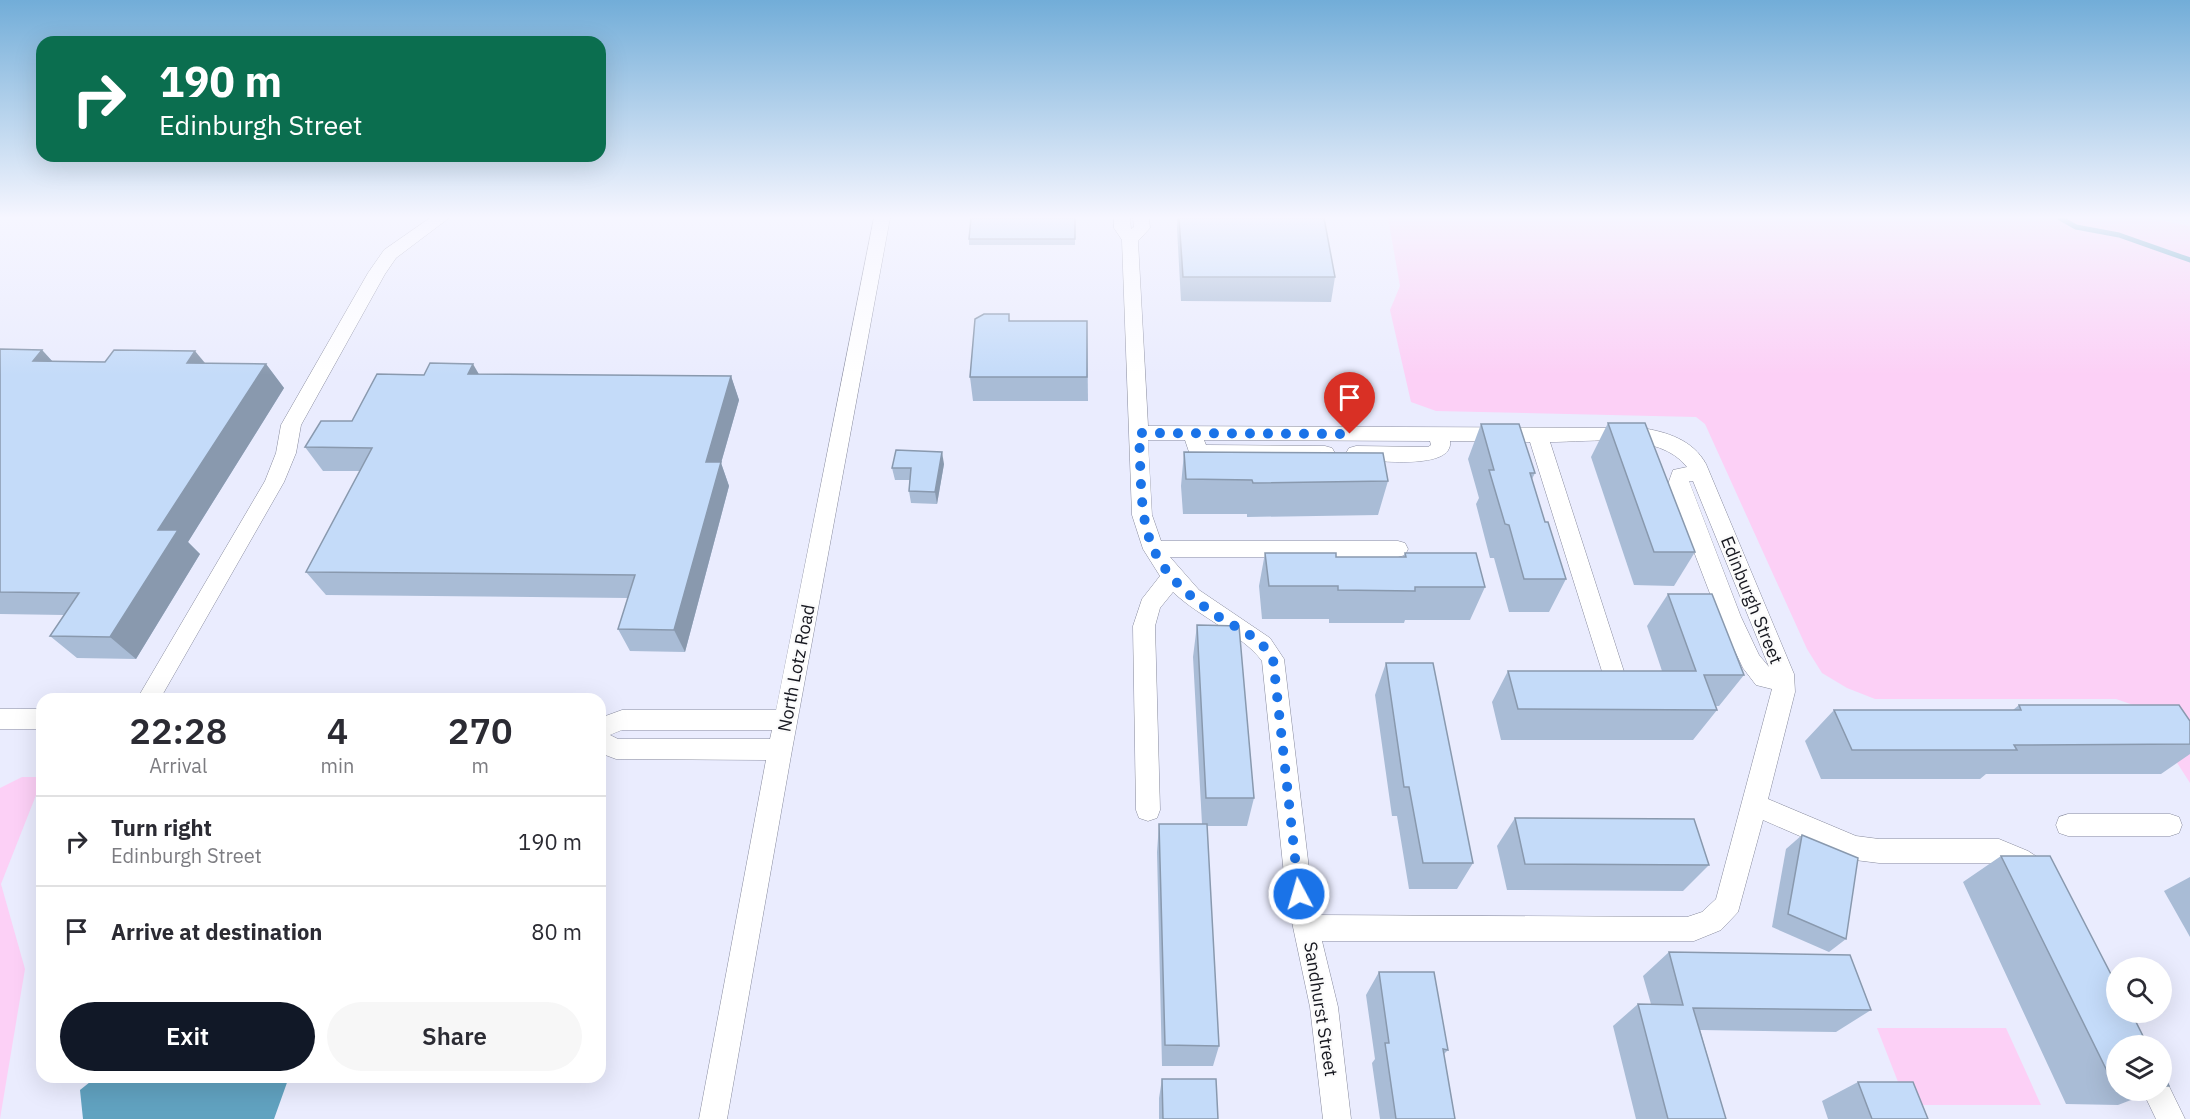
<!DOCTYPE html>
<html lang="en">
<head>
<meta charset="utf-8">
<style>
	body { margin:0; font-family:"IBM Plex Sans",sans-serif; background:#f7f7f7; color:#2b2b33; height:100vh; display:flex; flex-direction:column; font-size:22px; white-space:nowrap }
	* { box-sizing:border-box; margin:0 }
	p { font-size:20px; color:#7c7c81 }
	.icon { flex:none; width:33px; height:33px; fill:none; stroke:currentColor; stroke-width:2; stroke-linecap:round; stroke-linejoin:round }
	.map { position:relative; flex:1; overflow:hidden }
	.side { position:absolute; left:36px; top:693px; width:570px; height:390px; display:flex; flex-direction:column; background:#fff; border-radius:18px; box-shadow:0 6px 24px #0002 }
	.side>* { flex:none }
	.guide { position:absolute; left:36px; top:36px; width:570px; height:126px; border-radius:18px; box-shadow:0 6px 24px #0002; background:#0b6e4f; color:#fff; overflow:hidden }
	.buttons { position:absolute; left:2106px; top:957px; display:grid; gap:12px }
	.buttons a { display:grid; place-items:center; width:66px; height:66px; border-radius:50%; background:#fff; box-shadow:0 6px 24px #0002; font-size:30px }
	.pin { position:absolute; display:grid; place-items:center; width:51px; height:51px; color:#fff; margin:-62px -26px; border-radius:50% 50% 50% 0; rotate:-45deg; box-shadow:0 0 6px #0007 }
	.pin .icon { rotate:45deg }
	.me { position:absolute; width:66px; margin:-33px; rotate:354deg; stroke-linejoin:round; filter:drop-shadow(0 0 4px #0008) }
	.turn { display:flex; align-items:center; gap:21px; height:126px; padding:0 24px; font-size:27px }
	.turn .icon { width:78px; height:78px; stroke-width:2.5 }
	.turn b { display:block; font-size:42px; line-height:51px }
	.eta { display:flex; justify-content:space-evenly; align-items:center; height:102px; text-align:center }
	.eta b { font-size:36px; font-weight:600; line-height:42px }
	.action { display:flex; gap:12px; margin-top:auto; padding:12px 24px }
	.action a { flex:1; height:69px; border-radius:36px; background:#111827; color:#fff; font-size:24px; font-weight:600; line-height:69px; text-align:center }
	.action a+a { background:#f7f7f7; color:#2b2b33 }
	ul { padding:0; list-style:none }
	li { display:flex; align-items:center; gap:18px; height:90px; padding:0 24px; border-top:2px solid #e1e1e2 }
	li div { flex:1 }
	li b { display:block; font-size:22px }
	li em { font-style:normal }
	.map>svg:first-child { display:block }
	.green { fill:#fcd0f6 }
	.water { fill:#61a2c0 }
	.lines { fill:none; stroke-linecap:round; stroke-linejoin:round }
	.stream { stroke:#61a2c0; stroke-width:5 }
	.minor-casing { stroke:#878a9d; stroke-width:1 }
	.minor { fill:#fff; fill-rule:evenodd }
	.wall { fill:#a9bcd6 }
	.shaded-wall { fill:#8999ae }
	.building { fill:#c4dbf9; stroke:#8999ae; stroke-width:1.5 }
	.route { stroke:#1a73e8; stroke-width:10; stroke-dasharray:0 18 }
	.labels { text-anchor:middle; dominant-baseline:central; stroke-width:4.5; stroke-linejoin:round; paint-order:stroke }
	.street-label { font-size:18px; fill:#16171f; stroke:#fbfbfb }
</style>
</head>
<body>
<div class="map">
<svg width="2190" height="1119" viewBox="0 0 2190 1119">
	<rect width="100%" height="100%" fill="#eaecfe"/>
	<g class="green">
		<path d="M1388,218h760l42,8v557l-48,-75 -26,-9h-241l-28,-11 -25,-15 -15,-24 -102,-225 -9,-7 -260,-6 -25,-9 -21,-92 10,-24z"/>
		<path d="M22,777h20v3l-41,104 24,85 -25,150v-331z"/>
		<path d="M1877,1028h129l35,77h-134z"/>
	</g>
	<path class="water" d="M92,1077h197l-15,42h-191l-3,-29 10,-8z"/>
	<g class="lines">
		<path class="stream" d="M2060,218l16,9 43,8 71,25"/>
		<defs>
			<g id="minor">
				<path d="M430,218h19l-53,40 -11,16 -84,151 -5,28 -12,29 -124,217h-23l128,-218 11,-28 5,-28 87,-152 16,-23z"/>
				<path d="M874,218h16l-98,532 -65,369h-28l67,-359 -150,-1 -16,-6v-35l22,-8h154zM622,730h150l-2,9h-152l-8,-4z"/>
				<path d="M1114,218h16l1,11 3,-2 -1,-9h16l1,10 -12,13 10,185 494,2c25,4 51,12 64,36l88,210 1,18 -27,107 88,37 23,3h120l29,12 17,11 4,8 -4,8 -9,4 -37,-19h-120l-24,-3 -92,-40 -25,92 -17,18 -27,11h-372l16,66 13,112h-28l-13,-112 -24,-113 -24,-233c-19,-26 -63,-44 -89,-69l-13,16 -5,18 5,184 -3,8 -9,3 -9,-3 -3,-8 -3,-184 9,-27 18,-23 -17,-27 -11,-34 -10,-275 -8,-12zM1148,440h37l4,12 13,7 123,1 7,-2 3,-5 -3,-5 -7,-2 -119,-1 -2,-5 226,1 1,4 -3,2 -72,-1 -7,2 -3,5 3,5 7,2c20,0 98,11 94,-19l80,1 75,239 3,7 8,3 8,-3 3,-7 -77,-239c42,0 109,-11 137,25l-14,3 -5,14 51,133 24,51 13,17 16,4 -56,210 -14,13 -15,5 -370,-2 -5,-21 -28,-235 -14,-21 -71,-48 -29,-33h228l7,-2 3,-6 -3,-6 -7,-2h-237l-9,-26zM1689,481h4l76,186 -10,-12 -18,-38z"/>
				<rect x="0" y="709" width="42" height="20"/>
				<path d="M2068,814h102l9,3 3,8 -3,8 -9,3h-102l-9,-3 -3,-8 3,-8z"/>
				<path d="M2162,1078l4,2 19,39h-29l-14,-29h20z"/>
			</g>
		</defs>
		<use href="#minor" class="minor-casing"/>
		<use href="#minor" class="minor"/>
	</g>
	<g class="wall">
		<path d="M1075,218v27h-106v-6z"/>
		<path d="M1177,218h147l11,59 -4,25 -150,-1 -4,-72z"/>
		<path d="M1010,321h77l1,80h-115l-3,-24z"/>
		<path d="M0,349l42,1 10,11 214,3 18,24 -96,154 12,12 -64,105 -59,-1 -27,-22 14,-21 -64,-1z"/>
		<path d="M479,374l252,2 8,24 -18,63 8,23 -44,166 -55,-1 -12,-22 10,-31 -302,-3 -20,-23 54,-101h-37l-18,-24 47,-26z"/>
		<path d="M1608,423l87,129 -21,34 -40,-1 -43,-128z"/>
		<path d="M1481,424l54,49 -3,6 13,43 21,57 -17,33h-40l-15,-54h-4l-14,-54 3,-6 -11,-39z"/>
		<path d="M1184,452l204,29 -10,34 -131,2v-3h-64l-2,-28z"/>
		<path d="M944,464l-7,40 -26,-1 -2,-12 1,-11h-15l-3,-12z"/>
		<path d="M1265,553l71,4h67l2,-4 80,34 -15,33h-65l-1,3h-75v-4h-67l-3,-33z"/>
		<path d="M1668,594l76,81 -25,31h-3l1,4 -24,30h-192l-9,-38 16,-31h154l-15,-45z"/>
		<path d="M1197,625l57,173 -7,28h-40l12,220 -6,20h-51l-5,-214 2,-28h43l-9,-167z"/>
		<path d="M1386,663l87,200 -16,26h-48l-12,-73h-5l-17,-121z"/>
		<path d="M2019,705l171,16v33l-29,20h-175l-6,5h-159l-16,-38 29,-31h179z"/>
		<path d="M1515,818l194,47 -26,26 -176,-1 -10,-44z"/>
		<path d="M1802,835l44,104 -17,13 -57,-25 14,-78z"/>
		<path d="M2001,856l115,190v44h41l-39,15 -52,-1 -103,-222z"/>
		<path d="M2190,877v60l-26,-46z"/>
		<path d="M1669,952l202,58 -35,22 -136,-2 26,89h-90l-23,-93 25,-22h13l-8,-28z"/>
		<path d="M1379,972l69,78 -4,4 11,65h-75l-8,-56 3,-4 -9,-64z"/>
		<path d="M1162,1079l56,40h-59v-21z"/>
		<path d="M1858,1082l70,37h-100l-6,-18z"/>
	</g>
	<g class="shaded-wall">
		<path d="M42,350l22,24 -31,-13z"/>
		<path d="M195,351l20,24 -28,-12z"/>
		<path d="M266,364l18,24 -96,154 12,12 -64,105 -26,-22 48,-107z"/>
		<path d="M473,364l14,24 -19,-14z"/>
		<path d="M731,376l8,24 -18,63 8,23 -44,166 -11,-22 32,-168z"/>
		<path d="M942,452l2,12 -7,40 -2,-12z"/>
	</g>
	<g class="building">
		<path d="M971,218h104v21h-106z"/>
		<path d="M1179,218h145l11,59h-152z"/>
		<path d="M984,314h25v7h78v56h-117l5,-58z"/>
		<path d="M0,349l42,1 -9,11 72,1 9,-12 81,1 -8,12 79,1 -108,166h20l-68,107 -60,-1 29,-43 -79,-1z"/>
		<path d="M430,363l43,1 -5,10 263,2 -25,86h15l-47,168 -56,-1 17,-54 -329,-3 66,-124 -67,-1 16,-26h31l25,-47 47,1z"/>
		<path d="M1608,423h37l50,129h-41z"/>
		<path d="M1481,424h38l16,49h-5l15,49h3l18,57h-42l-15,-54 -4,-1 -16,-54h5z"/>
		<path d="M896,450l46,2 -7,40 -26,-1 2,-23h-19z"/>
		<path d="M1184,452l199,1 5,28 -135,2 -1,-3 -66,-1z"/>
		<path d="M1265,553h71v4h70l-1,-4h71l9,34h-70v4l-77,-1v-4h-69z"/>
		<path d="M1668,594h44l32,81h-40l13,35 -199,-1 -10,-38h188z"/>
		<path d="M1197,625l42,1 15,172h-48z"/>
		<path d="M1386,663h47l40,200h-50l-14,-76h-5z"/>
		<path d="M2019,705h160l11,16v23l-176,1 3,5h-165l-18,-40h187z"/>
		<path d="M1515,818l179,1 15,46 -184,-1z"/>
		<path d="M1159,824h48l12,222 -54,-1z"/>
		<path d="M1802,835l56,23 -12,81 -58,-25z"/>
		<path d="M2001,856h49l66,128v28h15l17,34h-32v39h-2z"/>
		<path d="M1669,952l181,3 21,55 -178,-2 33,111h-58l-30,-115 45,1z"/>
		<path d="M1379,972h55l14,78 -5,-1 12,70h-59l-11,-76h4z"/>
		<path d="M2162,1071l7,15h-7z"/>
		<path d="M1162,1079h54l2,40h-55z"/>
		<path d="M1858,1082h55l15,37h-56z"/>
	</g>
	<linearGradient id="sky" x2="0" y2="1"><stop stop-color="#72add8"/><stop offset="0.58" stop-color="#f6f6ff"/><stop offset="1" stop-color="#f6f6ff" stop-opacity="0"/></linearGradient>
	<rect width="2190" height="375" fill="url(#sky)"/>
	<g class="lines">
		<path class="route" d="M1299,894l-26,-235c-14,-24 -36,-30 -57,-44 -81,-56 -73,-93 -77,-182l211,1"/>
	</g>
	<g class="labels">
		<g class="street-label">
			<text transform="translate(1752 600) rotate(68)">Edinburgh Street</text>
			<text transform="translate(796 668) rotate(-79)">North Lotz Road</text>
			<text transform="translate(1321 1009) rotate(81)">Sandhurst Street</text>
		</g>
	</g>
</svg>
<div class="buttons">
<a><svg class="icon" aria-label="search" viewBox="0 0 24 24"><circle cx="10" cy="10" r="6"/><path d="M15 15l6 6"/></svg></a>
<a><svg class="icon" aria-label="layers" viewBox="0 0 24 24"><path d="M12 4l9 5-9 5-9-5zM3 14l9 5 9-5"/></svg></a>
</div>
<div class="pin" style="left:1350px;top:434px;background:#d93025"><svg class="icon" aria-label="arrive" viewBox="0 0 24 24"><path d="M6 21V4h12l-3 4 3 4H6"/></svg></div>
<svg class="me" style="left:1299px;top:894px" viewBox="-20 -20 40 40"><circle r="17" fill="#1a73e8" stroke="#fff" stroke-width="3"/><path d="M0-11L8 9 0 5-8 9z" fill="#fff"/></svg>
<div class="guide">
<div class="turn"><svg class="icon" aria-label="right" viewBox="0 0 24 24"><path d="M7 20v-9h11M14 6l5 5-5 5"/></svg><div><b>190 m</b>Edinburgh Street</div></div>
</div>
<section class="side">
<div class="eta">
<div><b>22:28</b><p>Arrival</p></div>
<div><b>4</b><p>min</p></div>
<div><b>270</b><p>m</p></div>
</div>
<ul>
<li><svg class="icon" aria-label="right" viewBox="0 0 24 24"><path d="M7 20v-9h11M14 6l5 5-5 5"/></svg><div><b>Turn right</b><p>Edinburgh Street</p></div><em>190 m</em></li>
<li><svg class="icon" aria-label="arrive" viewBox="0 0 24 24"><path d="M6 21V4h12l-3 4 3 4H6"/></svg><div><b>Arrive at destination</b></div><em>80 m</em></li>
</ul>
<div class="action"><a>Exit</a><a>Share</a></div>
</section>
</div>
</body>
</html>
